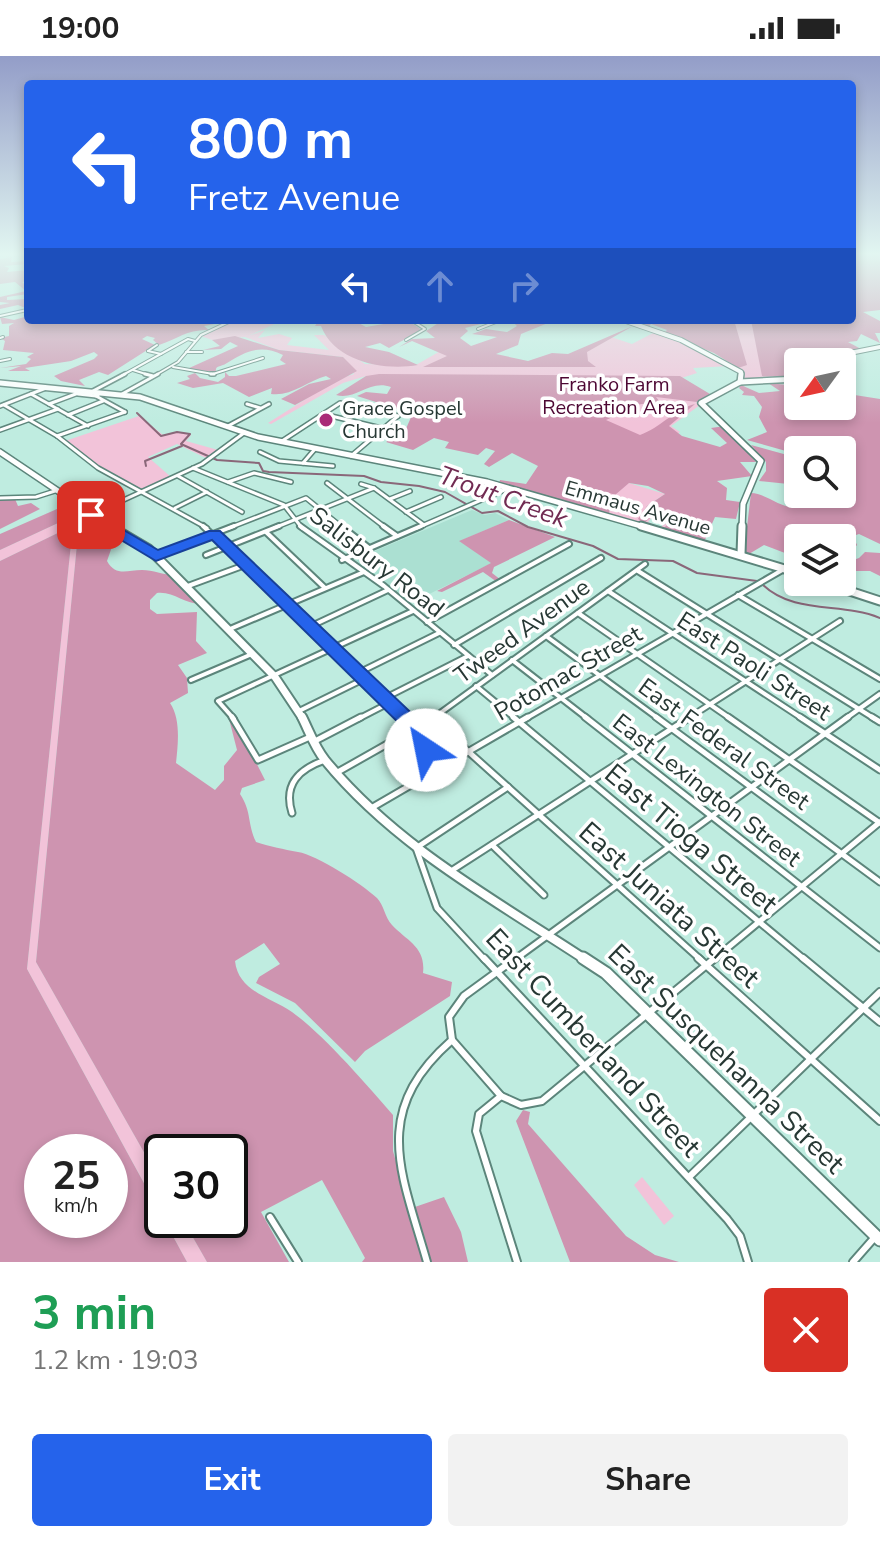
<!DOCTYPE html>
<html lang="en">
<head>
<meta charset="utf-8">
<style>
	body { margin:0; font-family:"Nunito Sans",sans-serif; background:#f2f2f2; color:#222; height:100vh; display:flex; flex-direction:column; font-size:30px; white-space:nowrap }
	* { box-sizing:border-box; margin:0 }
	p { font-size:26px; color:#767676 }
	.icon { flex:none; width:44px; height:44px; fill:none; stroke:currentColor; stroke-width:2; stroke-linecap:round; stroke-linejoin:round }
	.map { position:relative; height:1206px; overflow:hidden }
	.panel { display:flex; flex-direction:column; background:#fff; flex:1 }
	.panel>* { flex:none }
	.guide { position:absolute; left:24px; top:24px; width:832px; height:244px; border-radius:8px; box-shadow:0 4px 12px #0003; background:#2563eb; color:#fff; overflow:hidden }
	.needle { width:52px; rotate:237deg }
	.controls { position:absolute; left:784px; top:292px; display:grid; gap:16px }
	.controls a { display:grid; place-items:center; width:72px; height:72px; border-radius:8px; background:#fff; box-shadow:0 4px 12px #0003; font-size:40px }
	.speed { position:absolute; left:24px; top:1078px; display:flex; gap:16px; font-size:40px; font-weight:700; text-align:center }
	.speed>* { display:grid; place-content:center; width:104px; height:104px; border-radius:50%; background:#fff; box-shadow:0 4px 12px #0003; line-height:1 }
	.speed small { font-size:20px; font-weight:400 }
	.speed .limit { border:4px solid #111; border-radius:12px; background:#fff; color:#111 }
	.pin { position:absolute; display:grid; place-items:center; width:68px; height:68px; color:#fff; margin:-34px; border-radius:16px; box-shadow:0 4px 12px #0006 }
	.me { position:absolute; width:88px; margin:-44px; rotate:326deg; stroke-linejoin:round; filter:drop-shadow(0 0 6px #0008) }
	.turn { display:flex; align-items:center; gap:28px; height:168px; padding:0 32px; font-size:36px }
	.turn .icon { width:104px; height:104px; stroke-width:2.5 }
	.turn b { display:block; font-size:56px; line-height:68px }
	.lanes { display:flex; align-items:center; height:76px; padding:0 32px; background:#0003; justify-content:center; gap:40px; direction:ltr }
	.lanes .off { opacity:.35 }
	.round { display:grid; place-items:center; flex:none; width:84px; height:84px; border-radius:8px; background:#f2f2f2 }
	.overview { display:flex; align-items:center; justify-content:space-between; height:136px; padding:0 32px }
	h1 { font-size:48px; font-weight:700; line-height:60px; color:#1e9e55 }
	.button { display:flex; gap:16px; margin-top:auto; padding:16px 32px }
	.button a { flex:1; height:92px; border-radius:8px; background:#2563eb; color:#fff; font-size:32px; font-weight:700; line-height:92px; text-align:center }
	.button a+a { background:#f2f2f2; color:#222 }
	.status { display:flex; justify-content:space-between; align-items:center; height:56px; padding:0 40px; background:#fff; direction:ltr }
	.status svg { height:22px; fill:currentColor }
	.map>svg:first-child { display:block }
	.built { fill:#abe0d2 }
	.green { fill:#f2c3d9 }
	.forest { fill:#ce94b0; fill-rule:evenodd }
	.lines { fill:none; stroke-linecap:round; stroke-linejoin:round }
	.stream { stroke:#8a6779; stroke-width:2 }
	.street-far4-casing { stroke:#5c857b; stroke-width:4 }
	.street-far3-casing { stroke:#5c857b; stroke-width:6 }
	.street-far2-casing { stroke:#5c857b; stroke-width:8 }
	.street-far1-casing { stroke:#5c857b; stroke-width:9 }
	.street-casing { stroke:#5c857b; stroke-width:10 }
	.secondary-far4-casing { stroke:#5c857b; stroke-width:6 }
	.secondary-far3-casing { stroke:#5c857b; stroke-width:8 }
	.secondary-far2-casing { stroke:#5c857b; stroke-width:11 }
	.secondary-far1-casing { stroke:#5c857b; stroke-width:12 }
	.secondary-casing { stroke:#5c857b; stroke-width:15 }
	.street-far4 { stroke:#fff; stroke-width:2 }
	.street-far3 { stroke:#fff; stroke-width:3 }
	.street-far2 { stroke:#fff; stroke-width:4 }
	.street-far1 { stroke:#fff; stroke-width:5 }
	.street { stroke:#fff; stroke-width:6 }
	.secondary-far4 { stroke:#fff; stroke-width:4 }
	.secondary-far3 { stroke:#fff; stroke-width:5 }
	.secondary-far2 { stroke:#fff; stroke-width:7 }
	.secondary-far1 { stroke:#fff; stroke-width:8 }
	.secondary { stroke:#fff; stroke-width:11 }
	.route { fill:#2563eb; stroke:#184099; stroke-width:2 }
	.poi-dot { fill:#aa2a77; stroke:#fff; stroke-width:3 }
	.labels { text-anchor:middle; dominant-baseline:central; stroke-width:7; stroke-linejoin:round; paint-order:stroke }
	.far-park-label { font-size:20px; fill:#4d0733; stroke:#fff }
	.far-poi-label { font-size:20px; fill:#273834; stroke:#fff; text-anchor:start }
	.far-street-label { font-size:20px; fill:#273834; stroke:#fff }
	.street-label { font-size:24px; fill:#273834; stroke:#fff }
	.water-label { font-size:26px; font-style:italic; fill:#712b52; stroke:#fff }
	.near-street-label { font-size:28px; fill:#273834; stroke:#fff }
</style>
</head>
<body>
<div class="status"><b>19:00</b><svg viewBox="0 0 49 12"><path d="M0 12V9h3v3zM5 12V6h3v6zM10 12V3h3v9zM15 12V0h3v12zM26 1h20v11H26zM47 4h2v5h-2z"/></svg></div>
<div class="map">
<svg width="880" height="1206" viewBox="0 0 880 1206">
	<rect width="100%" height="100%" fill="#bfece0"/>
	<path class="built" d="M472,454l13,5 10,-2 14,7 -49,21 32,22 -83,41 -58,-43z"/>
	<g class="green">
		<path d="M223,264h50l6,2 -31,14 17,-6 -7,8 21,-4 13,4 -5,7 42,5 -15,-15h10l41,29 51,1 33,-19 100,21 62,-30 21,7 23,-12 21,3 -25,-15h137l70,30 -30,12h-30v16l-54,1c-3,-20 -47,-33 -65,-40l51,27 -37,2 4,5 -28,9 31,23 -29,21 9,6 -39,29 -275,-85 -23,7 -72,41 -3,-1 68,-43 18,-6 -11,-17 -64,-7 -34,-13 -33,3 -11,-4 29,-14z"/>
		<path d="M139,360l24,19 14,-3 14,3 -5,6 32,9 -10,9 -31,-15 -29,13 23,20 -28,13 -49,-25 -29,-24z"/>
		<path d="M629,427l36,11 -18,12v11l23,-1 2,5 -12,10 -4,-1 13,-9 -3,-4 -13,-1 -5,6 9,4 -3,3 -45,-14 1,-8 -25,-6 3,-6z"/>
		<path d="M75,453l8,5 -4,10 -43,438 126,222v32l-135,-247 45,-435 -8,-4 -64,31v-11l71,-33z"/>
		<path d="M642,1121l32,39 -10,9 -30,-40z"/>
		<path d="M164,1164h19l24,42h-20z"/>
	</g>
	<g class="forest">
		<path d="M852,198h28v56l-17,2 17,9v12h-5l5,10 -19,-9 -4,7 -9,1 13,7 -16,3 -18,10h-29v15l-36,-1 -11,-56h101z"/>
		<path d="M12,201l-1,5 17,-1v3l-24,2 5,2 -2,4 21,-2v11l-6,1 6,5v7l-21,3v3l21,-1v10l-10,-4 -18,4v-4l10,-2 -10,-1v-5l26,-6 -11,-9 -15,2v-25z"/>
		<path d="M28,260v4l202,1 -26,5 5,4c-21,-1 -30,8 -50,15l-6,-5 2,-2 -8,-2 -5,3 13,6 -47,30 -9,-3 -20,8 6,6 -24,-5 -7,-5 40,-17 4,-4 -4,-3 -23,9 -46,7 5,3h-22l13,-5 -21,2 26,-4 5,-5 -4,-2 7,-4 -31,-3 2,-9 -5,-3 9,-2v-10l5,-3 -12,1 -2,-7 14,3z"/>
		<path d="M319,264h34l13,7 41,-7 15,10 -33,18 -9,-5 -15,4 24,5 29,13c-34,6 -83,-3 -97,-39h-6z"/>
		<path d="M443,264l34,3 20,-3 -32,8 3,3 -8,7 11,8 26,-9 -25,-3 14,-5 21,3 10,-6 -6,-6 37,3 -27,11 -3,11 -22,9 32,7 24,-8 16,1 65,-28 -46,26 1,9 8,6h-173l24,-11 -35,-15 -13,6 13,-8 23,-1 -9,-7z"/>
		<path d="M626,264h108l13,45 -9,3 -24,-15 -50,-20 3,-3 -16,-6 -3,4z"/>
		<path d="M235,280l44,14 64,7 14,14 -62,34 -14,-6 28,-15 22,-5 -5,-3c-18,5 -36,21 -55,18l1,-6 -23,9 -26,-14 -30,5 -16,-5 13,-4 -3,-3 8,-3 5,5 18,4 7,-5v-5l4,4h7l50,-12 -6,-4 3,-5c-22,-11 -37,-4 -56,8 -8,5 -12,2 -11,9l-29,-3 51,-23 -8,-4 -9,7 -18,1 17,-4 -8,-6z"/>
		<path d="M379,318l301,2 30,18 -13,8 -41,-5 4,5 -26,3 -3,6 -24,-1 10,5 -11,5 34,15c20,-7 35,-26 55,-31l-26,22 13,10 38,11 7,-4 -16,-15 14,-2 31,36h-16l12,14 -35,5 10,7 -1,12 14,2 -4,17 -21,-2 -11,25 -44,-11 12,-10 -2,-5 -15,-2 -11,9 -6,-4 9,-13 18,-12 -17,-8 -19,-3 -14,12 -8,-3 -19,3 -2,6 24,6 -1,8 -110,-31 1,-4 26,4 12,-18 -26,-13 -23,14 -5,-3 11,-13 -9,-3 -8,7 -33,-7 4,-6 -15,-4 -21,12 -27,-8 19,-11 7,-16 -16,-1 5,-4 -44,-14 9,-4 21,2 4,-7c-22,-8 -36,14 -55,8l30,-19z"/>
		<path d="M768,327l30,3v20h44v-13l38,6v145l-21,-10 -6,2 4,9 -8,9 -7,2v-18h-44v20l-34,-13 -15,9 -5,-2 7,-59c20,1 34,22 55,11l-5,-4 13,-2v-4h28v-44h-28l9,-2 -3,-9 -17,-3 -12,5 9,6 -7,6 -46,-13 20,-8 -8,-15 3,-10 -8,-11 -12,-1 2,-3 -5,-4 2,-3 18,8 21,-2z"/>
		<path d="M751,389l47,13v27l-39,-4 7,-10v-9z"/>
		<path d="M15,443l3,7 13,-3 9,6 -40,20v-29z"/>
		<path d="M73,452l-2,9 -71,33v-16l57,-25 5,4z"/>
		<path d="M83,458l29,17 2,10 -7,20c9,16 20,9 35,9 11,0 21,5 33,5l28,29c-18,1 -29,-13 -46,-11l-7,7v9l7,5 40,-2 -1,29 11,12 -29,12 9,13 1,15 -18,10c11,16 8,41 6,60l39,27 9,-10v-14l13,-16 -9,-35 7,6 30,59 -23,8 -2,6c12,18 7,29 16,48 15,5 27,7 42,10 19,3 64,32 79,46 7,7 8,20 15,27 15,16 34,22 31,48l29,9 -2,14 -85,55 -10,11 -60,-59 -39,-20 3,-6 21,-13 -16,-21 -29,18c3,30 35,36 57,51 32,23 74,72 101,103v36l16,58 35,-12 17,35 7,30h-106l3,-4 -43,-78 -61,32 28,50h-82l-24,-42h47v-68h-68v32l-126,-222 43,-438z"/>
		<path d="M509,464l46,17 -61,30 -2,6 9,7 -4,2 -14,-10 -41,20 -5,-1 54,-28 -32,-22z"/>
		<path d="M64,474l8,4 -45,435 160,293h-187v-701zM42,1096h68v68h-68z"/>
		<path d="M865,496l15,1v23l-10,-5h-28v-7l17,-6z"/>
		<path d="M523,1054l7,2 -2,12 98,112 29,19 24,7h-109l-54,-141z"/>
	</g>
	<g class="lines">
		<g class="stream">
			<path d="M137,357l24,23 16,-4 13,2 -9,10 36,16 42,3 4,8 6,1 95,4 17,6 38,4 26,6 37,21 16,-2 30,16 65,19 25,13 55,2 24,12 60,8"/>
			<path d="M146,410l-1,-5 37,-15"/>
			<path d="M763,529c32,30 78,17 117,33"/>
		</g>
		<defs>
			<g id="street-far4">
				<path d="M0,260l27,-6"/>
				<path d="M478,273l23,-9"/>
				<path d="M0,282l3,-1"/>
				<path d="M406,284l19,-11 -14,-9"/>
				<path d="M148,295l13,3"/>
				<path d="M148,295l9,-6"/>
				<path d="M186,296h16"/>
				<path d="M0,305l10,-2"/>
				<path d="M173,311l40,7 50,-16"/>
				<path d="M133,314l19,6"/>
				<path d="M121,320l67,-37 7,2"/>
				<path d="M154,320l24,-14 23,-27 32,-15"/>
			</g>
			<g id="street-far3">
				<path d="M145,318l8,2"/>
				<path d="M211,318h3"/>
				<path d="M91,336l34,-18"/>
				<path d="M31,338l57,32"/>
				<path d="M78,338l18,2"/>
				<path d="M99,338l-3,2 29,16"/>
				<path d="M122,338l36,-20"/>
				<path d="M49,348l32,-12"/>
				<path d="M247,348l13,4"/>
				<path d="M4,349l53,31 41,32 109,60"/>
				<path d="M0,350l46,-18"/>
				<path d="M323,358l58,14"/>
				<path d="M68,359l35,-14"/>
				<path d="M228,370l41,-22"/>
				<path d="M0,374l58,-21"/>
				<path d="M57,380l68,-24"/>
				<path d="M282,385l58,-38 58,13"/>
				<path d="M260,396l19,9 54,5"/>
				<path d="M351,400l47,-40"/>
				<path d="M303,407l12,-14"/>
				<path d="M193,412l91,37 18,23"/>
				<path d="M178,420l64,36"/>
				<path d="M228,426l26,-9 37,9"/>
				<path d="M327,427l59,45"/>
				<path d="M361,428l13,4 50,37"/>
				<path d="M0,442l36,-1 19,-6"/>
				<path d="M390,443l20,-8"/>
				<path d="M175,452l32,-16"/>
				<path d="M406,456l35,-15"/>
				<path d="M93,458l109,-50 42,-31"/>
				<path d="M229,472l77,-30 37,30"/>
				<path d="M274,472l100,-40"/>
				<path d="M417,472l92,-40"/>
			</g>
			<g id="street-far2">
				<path d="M203,470l203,193"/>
				<path d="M300,470l84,60 108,89"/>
				<path d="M341,470l28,22"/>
				<path d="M383,470l14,10"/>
				<path d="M266,476l59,56"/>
				<path d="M206,499l73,-29"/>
				<path d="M156,500l78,-30"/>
				<path d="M342,504l79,-34"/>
				<path d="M638,515l237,148"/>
				<path d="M188,530l57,-21"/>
				<path d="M608,535l195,128"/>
				<path d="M738,539l142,84"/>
				<path d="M578,557l153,106"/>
				<path d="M427,566l142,-78"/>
				<path d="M309,571l79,-37"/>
				<path d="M230,573l134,-57"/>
				<path d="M546,580l113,83"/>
				<path d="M454,589l147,-87"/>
				<path d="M512,604l76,59"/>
				<path d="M358,617l81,-40"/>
				<path d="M191,624l61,-26"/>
				<path d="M476,630l40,33"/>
				<path d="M385,642l83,-42"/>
				<path d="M299,655l65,-32"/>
				<path d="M234,663l-16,-18 195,-90"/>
				<path d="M358,663l31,-16"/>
				<path d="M432,663l213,-155"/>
				<path d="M525,663l259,-150"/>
				<path d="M687,663l153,-98"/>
				<path d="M845,663l35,-25"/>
			</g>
			<g id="street-far1">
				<path d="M232,661l26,43 52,-23"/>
				<path d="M404,661c21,21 22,32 19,61"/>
				<path d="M513,661l292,243"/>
				<path d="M585,661l295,231"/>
				<path d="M656,661l224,165"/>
				<path d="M728,661l152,106"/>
				<path d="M800,661l80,53"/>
				<path d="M872,661l8,5"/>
				<path d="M432,663l269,241"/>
				<path d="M315,685l46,-24"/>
				<path d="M336,717l99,-56"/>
				<path d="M373,751l155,-90"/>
				<path d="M292,757c-9,-29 7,-44 33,-53"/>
				<path d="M492,789l52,50"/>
				<path d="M451,815l239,-154"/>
				<path d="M485,904l-48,-52 -21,-60 92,-61"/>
				<path d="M514,904l334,-243"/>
				<path d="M713,904l167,-138"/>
			</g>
			<g id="street">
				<path d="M484,902l243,261 13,17 8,26"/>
				<path d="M516,902l-52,38 -15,21 3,23 49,56 20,9 21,-4 173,-143"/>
				<path d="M698,902l182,163"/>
				<path d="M803,902l77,64"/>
				<path d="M501,1040l-22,18 -3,17 41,131"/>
				<path d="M689,1121l191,-185"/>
				<path d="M270,1161l28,45"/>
				<path d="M427,1206c-26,-91 -57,-150 25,-222"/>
				<path d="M853,1206l22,-25"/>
			</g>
			<g id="secondary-far4">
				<path d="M623,264l58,20 60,32v4"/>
				<path d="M830,306l15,-8 35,-7"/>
			</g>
			<g id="secondary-far3">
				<path d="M740,326l1,-8"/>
				<path d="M0,327l140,14 118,40 229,45 161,46"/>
				<path d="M0,396l113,76"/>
				<path d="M742,472l1,-24 18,-43 -60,-58 39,-21 58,-3"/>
			</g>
			<g id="secondary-far2">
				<path d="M110,470l39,23 126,128 28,42"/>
				<path d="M641,470l157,47"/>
				<path d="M741,498l1,-28"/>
				<path d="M822,526l58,19"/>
			</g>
			<path id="secondary-far1" d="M302,661c7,14 13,31 23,43 70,86 170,140 261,200"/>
			<path id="secondary" d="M583,902l23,15 274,267"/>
		</defs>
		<use href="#street-far4" class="street-far4-casing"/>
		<use href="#street-far3" class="street-far3-casing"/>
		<use href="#street-far2" class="street-far2-casing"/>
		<use href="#street-far1" class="street-far1-casing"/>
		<use href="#street" class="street-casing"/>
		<use href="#secondary-far4" class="secondary-far4-casing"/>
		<use href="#secondary-far3" class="secondary-far3-casing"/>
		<use href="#secondary-far2" class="secondary-far2-casing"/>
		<use href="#secondary-far1" class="secondary-far1-casing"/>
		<use href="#secondary" class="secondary-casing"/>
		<use href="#street-far4" class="street-far4"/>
		<use href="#street-far3" class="street-far3"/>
		<use href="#street-far2" class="street-far2"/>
		<use href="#street-far1" class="street-far1"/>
		<use href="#street" class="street"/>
		<use href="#secondary-far4" class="secondary-far4"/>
		<use href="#secondary-far3" class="secondary-far3"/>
		<use href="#secondary-far2" class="secondary-far2"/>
		<use href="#secondary-far1" class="secondary-far1"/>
		<use href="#secondary" class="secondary"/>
	</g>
	<linearGradient id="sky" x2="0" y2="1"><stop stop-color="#939dc8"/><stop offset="0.54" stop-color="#e2f6f1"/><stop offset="1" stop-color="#e2f6f1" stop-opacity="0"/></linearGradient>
	<rect width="880" height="367" fill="url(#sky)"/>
	<path class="route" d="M91,455l67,39 51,-19h11l204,194 12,25 -3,5h-14l-10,-22 -197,-193 -56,21 -70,-42v-7z"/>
	<circle class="poi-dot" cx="326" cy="364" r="8"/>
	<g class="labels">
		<g class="far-park-label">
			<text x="614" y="328">Franko Farm<tspan x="614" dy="23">Recreation Area</tspan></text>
		</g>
		<g class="far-poi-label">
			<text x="342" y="352">Grace Gospel<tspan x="342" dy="23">Church</tspan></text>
		</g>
		<g class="far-street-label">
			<text transform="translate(638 452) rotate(16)">Emmaus Avenue</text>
		</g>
		<g class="street-label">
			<text transform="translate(377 506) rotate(38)">Salisbury Road</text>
			<text transform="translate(522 575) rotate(-36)">Tweed Avenue</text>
			<text transform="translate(754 610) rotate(33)">East Paoli Street</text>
			<text transform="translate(568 617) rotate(-30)">Potomac Street</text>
			<text transform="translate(724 688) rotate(36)">East Federal Street</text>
			<text transform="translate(707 734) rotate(38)">East Lexington Street</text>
		</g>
		<g class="water-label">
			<text transform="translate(503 441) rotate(20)">Trout Creek</text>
		</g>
		<g class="near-street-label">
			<text transform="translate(691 783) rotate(40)">East Tioga Street</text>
			<text transform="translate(669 849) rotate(42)">East Juniata Street</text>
			<text transform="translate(593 987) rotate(47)">East Cumberland Street</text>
			<text transform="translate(726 1003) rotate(44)">East Susquehanna Street</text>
		</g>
	</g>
</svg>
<div class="controls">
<a><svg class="needle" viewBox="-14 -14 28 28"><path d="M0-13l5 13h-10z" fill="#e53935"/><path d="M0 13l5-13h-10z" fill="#767676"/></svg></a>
<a><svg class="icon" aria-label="search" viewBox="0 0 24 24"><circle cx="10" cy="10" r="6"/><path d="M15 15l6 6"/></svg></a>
<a><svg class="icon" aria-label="layers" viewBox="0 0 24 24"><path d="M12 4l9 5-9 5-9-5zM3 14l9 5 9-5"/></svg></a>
</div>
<div class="speed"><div>25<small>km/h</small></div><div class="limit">30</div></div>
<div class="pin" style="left:91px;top:459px;background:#d93025"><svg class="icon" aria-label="arrive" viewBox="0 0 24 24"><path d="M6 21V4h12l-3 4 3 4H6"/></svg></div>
<svg class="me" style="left:426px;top:694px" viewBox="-20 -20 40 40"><circle r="19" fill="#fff"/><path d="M0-13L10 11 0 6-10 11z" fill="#2563eb"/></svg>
<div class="guide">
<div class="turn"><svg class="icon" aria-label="left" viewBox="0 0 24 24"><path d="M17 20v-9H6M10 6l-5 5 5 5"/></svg><div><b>800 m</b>Fretz Avenue</div></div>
<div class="lanes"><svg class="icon" aria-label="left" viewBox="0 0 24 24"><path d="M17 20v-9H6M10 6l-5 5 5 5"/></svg><svg class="icon off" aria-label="ahead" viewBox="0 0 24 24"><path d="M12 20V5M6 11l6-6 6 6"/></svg><svg class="icon off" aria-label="right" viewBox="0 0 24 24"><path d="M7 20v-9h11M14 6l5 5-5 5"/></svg></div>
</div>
</div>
<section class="panel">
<div class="overview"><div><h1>3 min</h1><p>1.2 km · 19:03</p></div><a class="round" style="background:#d93025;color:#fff"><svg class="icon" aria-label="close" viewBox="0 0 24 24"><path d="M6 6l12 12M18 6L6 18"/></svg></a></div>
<div class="button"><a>Exit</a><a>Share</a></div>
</section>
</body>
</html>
